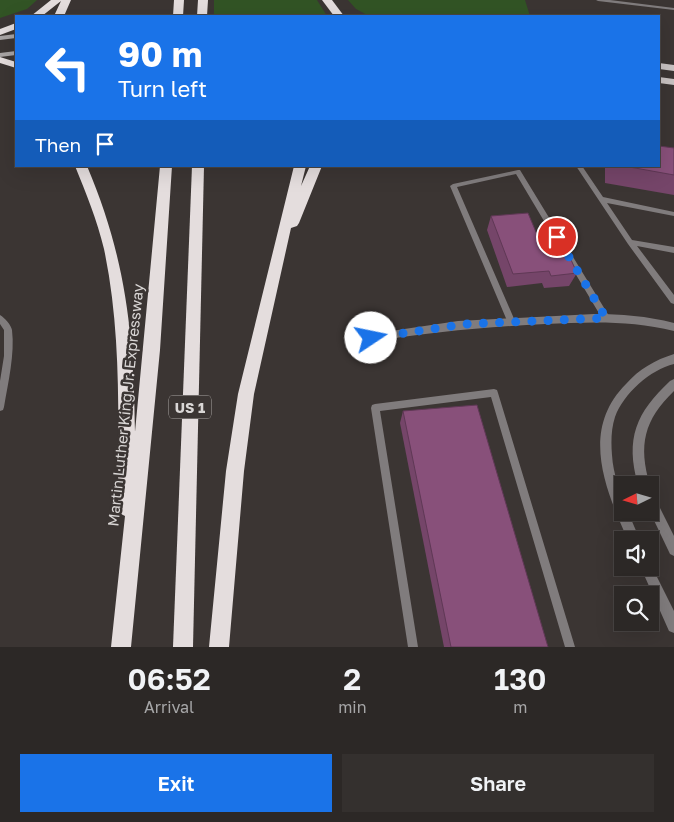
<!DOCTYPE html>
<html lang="en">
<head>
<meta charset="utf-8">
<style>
	body { margin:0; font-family:"Golos Text",sans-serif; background:#34302e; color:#f1f3f6; height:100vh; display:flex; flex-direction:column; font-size:19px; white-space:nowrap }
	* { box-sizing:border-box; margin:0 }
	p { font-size:16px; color:#a6a6a7 }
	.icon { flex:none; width:28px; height:28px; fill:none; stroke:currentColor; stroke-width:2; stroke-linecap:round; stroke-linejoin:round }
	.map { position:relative; height:647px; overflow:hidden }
	.panel { display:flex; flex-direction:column; background:#2c2826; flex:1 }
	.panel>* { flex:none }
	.guide { position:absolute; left:15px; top:15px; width:645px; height:152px; border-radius:0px; box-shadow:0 5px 20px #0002,0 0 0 1px #484443; background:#1a73e8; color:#fff; overflow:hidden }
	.needle { width:32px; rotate:265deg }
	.buttons { position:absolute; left:614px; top:476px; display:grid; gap:10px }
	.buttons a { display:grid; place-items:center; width:45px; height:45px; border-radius:0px; background:#2c2826; box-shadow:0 5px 20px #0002,0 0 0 1px #484443; font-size:25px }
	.pin { position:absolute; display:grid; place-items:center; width:42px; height:42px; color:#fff; margin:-21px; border:2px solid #fff; border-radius:50%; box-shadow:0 1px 5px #0007 }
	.me { position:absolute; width:55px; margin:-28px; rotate:79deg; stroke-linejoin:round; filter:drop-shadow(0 0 4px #0008) }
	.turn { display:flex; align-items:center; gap:18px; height:105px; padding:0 20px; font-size:22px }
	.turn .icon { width:65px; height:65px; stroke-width:2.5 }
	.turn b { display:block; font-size:35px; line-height:42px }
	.then { display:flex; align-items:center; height:48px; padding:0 20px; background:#0003; gap:10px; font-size:19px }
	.eta { display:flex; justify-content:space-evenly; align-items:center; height:85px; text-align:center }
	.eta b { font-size:30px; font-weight:600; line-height:35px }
	.primary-button { display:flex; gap:10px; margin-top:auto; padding:10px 20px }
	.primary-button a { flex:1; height:58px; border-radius:0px; background:#1a73e8; color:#fff; font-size:20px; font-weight:600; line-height:58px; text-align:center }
	.primary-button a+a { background:#34302e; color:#f1f3f6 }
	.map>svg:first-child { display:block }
	.green { fill:#325425 }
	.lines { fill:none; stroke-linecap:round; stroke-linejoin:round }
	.service { fill:#807c7d; fill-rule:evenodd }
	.minor { fill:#807c7d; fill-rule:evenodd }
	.secondary { fill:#a8a4a4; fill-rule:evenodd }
	.primary { fill:#c8c2c2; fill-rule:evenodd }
	.motorway { fill:#e4dddd; fill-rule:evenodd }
	.wall { fill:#754569 }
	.building { fill:#88507a; stroke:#5f3855 }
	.route { stroke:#1a73e8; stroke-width:9; stroke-dasharray:0 16.2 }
	.labels { text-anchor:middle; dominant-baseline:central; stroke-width:5; stroke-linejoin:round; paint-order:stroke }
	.shield { fill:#3b3533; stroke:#aaa6a4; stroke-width:1 }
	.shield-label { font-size:14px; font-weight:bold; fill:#d9d6d5 }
	.street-label { font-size:15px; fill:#d9d6d5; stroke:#3b3533 }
</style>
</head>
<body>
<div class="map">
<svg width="674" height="647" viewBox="0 0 674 647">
	<rect width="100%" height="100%" fill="#3b3533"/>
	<g class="green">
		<path d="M0,0h37l-10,9 -27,9z"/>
		<path d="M214,0h103l10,16h-113z"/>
		<path d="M348,0h177l5,16h-161l-13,-7z"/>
	</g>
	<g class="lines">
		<g class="service">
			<path d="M596,0h14l64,8v2l-76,-9z"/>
			<path d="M576,166h6l21,31 71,15v4l-67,-13 25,37 42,7v6l-37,-7 37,49v9l-3,-1 -43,-59z"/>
			<path d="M518,170h2l89,146 1,2 -1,2h-6l-87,-146 -59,13 58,134 -1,2h-6l-58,-137 3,-2z"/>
			<path d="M0,315c5,3 11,10 12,15 3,24 -4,53 -8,77l-1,3 -3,1v-30l4,-25v-26l-4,-6z"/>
			<path d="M494,389l3,1 1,3 77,254h-10l-74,-250 -111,14 38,236h-10l-37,-239 1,-3 3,-1z"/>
		</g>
		<g class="minor">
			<path d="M594,314c27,0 53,2 80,9v8c-43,-11 -85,-9 -129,-7 -58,3 -116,8 -174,18l-4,-1 -1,-3 1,-3 4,-1 87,-13z"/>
			<path d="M674,354v10c-24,6 -50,29 -59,53 -4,12 -4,26 -3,38 1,20 10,38 10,57h6l12,28h-12c-23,-51 -48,-110 -2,-156 13,-15 29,-24 48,-30z"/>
			<path d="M674,379v12c-30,29 -36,54 -24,94h-12c-13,-47 -2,-72 32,-104z"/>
			<path d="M650,494l4,2 20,40v20l-4,-2 -20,-42z"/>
			<path d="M650,563l24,48v22l-5,-2 -28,-63h9z"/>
		</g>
		<g class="secondary">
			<path d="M16,34v4l-16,2v-4z"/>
			<path d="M16,51v4l-16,2v-4z"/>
		</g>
		<g class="primary">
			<path d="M659,63l15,2v6l-15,-2z"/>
			<path d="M659,77l15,2v6l-15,-2z"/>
		</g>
		<g class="motorway">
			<path d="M51,0h20l-7,16h-10l7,-15 -19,15h-11z"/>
			<path d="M174,0h10l-1,16h-10z"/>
			<path d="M198,0h10l-1,16h-10z"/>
			<path d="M322,0h10l12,16h-10z"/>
			<path d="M16,23v6l-16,6v-6z"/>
			<path d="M0,57l16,5v6l-16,-5z"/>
			<path d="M75,166h12c39,92 47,168 48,266l25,-266h12l-12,184 -29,297h-20l14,-131 -4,-2 -3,-6c0,-86 4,-174 -14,-259 -7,-29 -18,-56 -29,-83z"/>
			<path d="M192,166h12l-11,481h-20z"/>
			<path d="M294,166h12l-5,20 9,-20h12l-23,57 -2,3 -6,2 -37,166 -10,77 -15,176h-20l17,-176 12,-77z"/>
		</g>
	</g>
	<g class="wall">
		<path d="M674,148v47l-69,-12v-17h54z"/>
		<path d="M491,216l86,57 -8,13 -25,2 -2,-5 -35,4 -20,-57z"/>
		<path d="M403,411l145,236h-104l-44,-224z"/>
	</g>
	<g class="building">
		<path d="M659,146l15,2v27l-50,-9h35z"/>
		<path d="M528,213l13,31 22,-2 14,31 -26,3 -2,-5 -36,3 -22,-58z"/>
		<path d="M477,405l71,242h-97l-48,-236z"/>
	</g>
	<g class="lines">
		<path class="route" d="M371,338l95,-14 140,-6 -49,-81"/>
	</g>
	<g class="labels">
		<rect class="shield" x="169" y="395.5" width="42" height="23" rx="4"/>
		<g class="shield-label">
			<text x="190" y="407">US 1</text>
		</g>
		<g class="street-label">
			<text transform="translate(125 405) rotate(-84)">Martin Luther King Jr. Expressway</text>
		</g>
	</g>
</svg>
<div class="buttons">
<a><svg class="needle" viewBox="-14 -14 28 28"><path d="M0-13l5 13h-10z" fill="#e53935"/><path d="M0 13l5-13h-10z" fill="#a6a6a7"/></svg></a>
<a><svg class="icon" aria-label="sound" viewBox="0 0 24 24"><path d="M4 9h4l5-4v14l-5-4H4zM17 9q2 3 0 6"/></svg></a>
<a><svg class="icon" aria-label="search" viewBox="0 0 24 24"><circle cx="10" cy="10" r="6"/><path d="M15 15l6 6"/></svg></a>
</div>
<div class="pin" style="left:557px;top:237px;background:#d93025"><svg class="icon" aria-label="arrive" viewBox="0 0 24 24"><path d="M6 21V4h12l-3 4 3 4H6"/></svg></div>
<svg class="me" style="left:371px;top:338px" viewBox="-20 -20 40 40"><circle r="19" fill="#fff"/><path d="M0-13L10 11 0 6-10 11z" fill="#1a73e8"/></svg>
<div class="guide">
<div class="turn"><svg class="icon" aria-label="left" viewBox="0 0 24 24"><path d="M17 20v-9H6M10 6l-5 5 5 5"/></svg><div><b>90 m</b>Turn left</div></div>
<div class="then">Then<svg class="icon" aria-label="arrive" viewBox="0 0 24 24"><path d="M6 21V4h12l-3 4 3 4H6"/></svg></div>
</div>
</div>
<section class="panel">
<div class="eta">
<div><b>06:52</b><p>Arrival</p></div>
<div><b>2</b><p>min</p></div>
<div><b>130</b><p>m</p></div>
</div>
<div class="primary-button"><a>Exit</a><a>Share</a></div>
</section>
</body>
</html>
